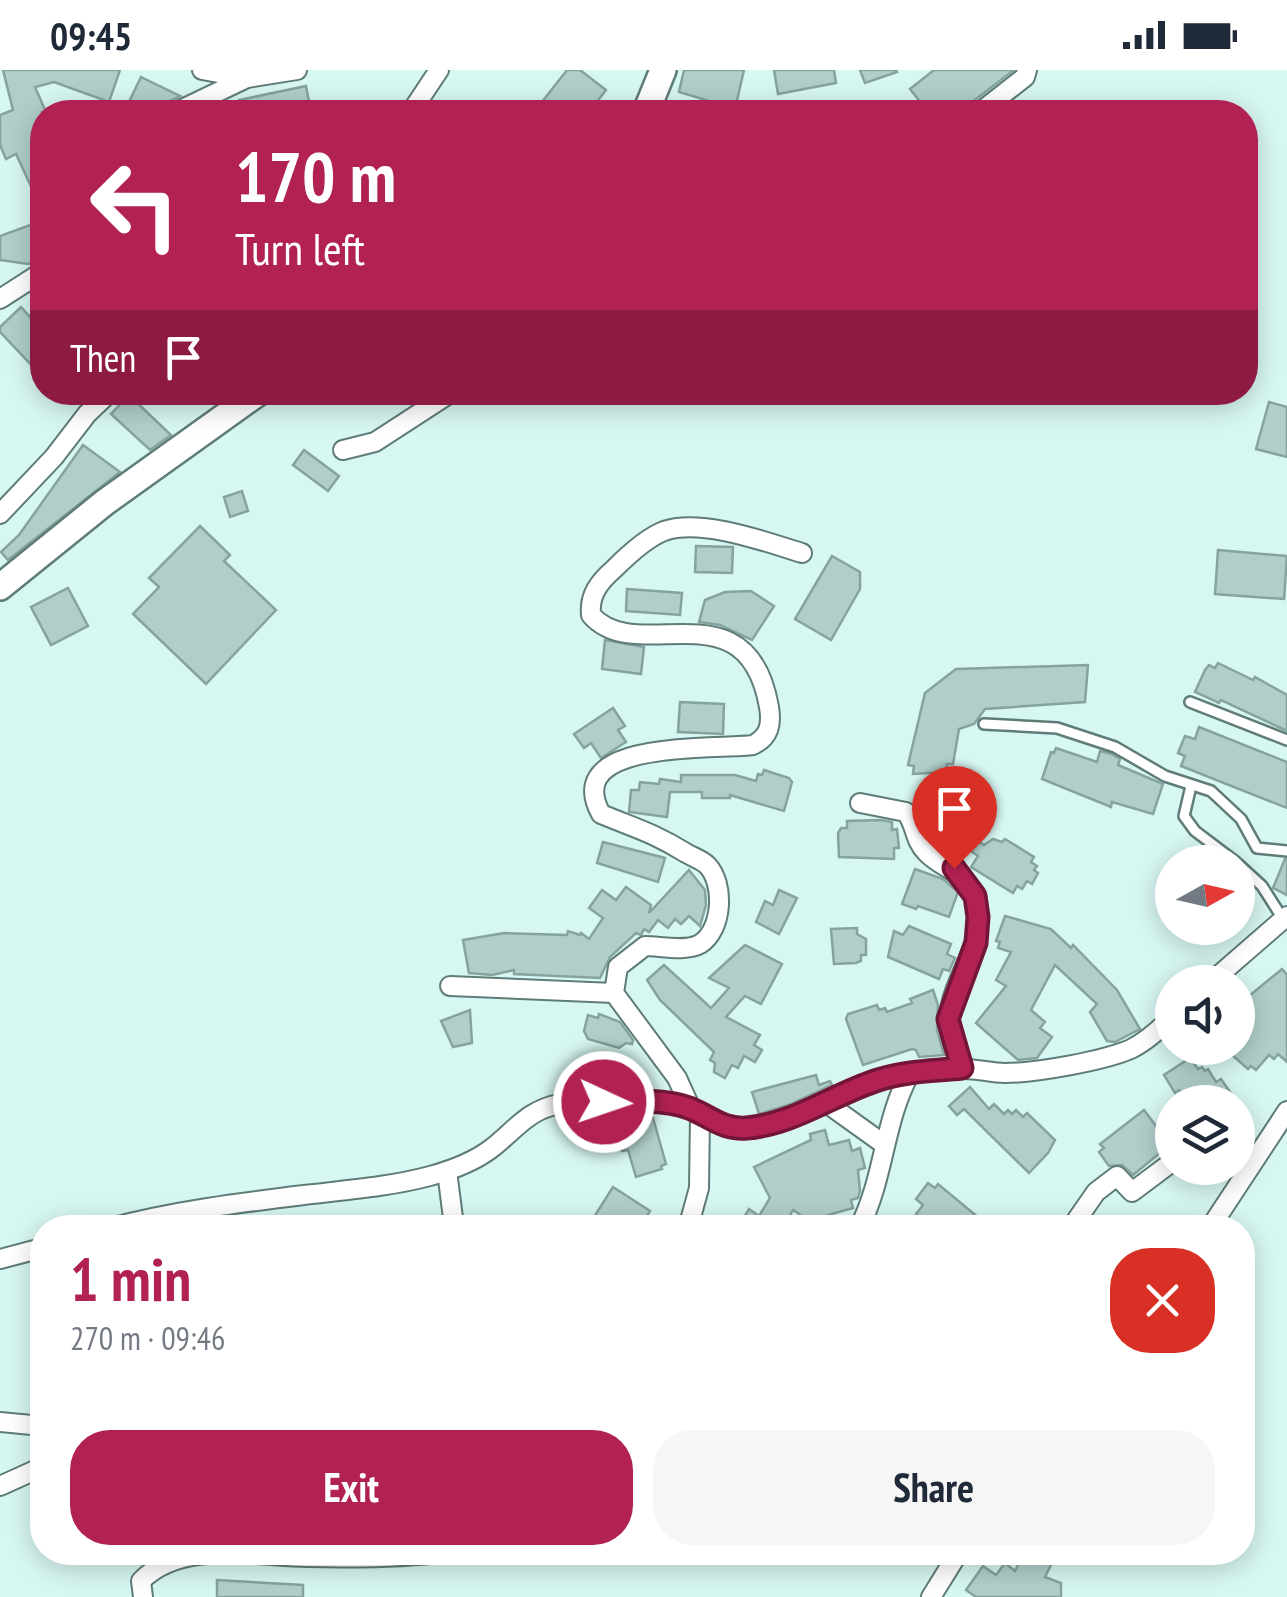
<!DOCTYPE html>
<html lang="en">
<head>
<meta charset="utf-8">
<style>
	body { margin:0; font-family:"PT Sans Narrow",sans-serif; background:#f6f6f7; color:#1f2937; height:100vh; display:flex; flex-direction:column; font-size:38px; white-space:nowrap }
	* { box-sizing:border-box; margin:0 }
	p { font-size:32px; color:#747a83 }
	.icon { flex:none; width:55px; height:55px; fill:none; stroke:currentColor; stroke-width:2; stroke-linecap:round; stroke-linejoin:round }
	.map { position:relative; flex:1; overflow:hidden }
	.panel { position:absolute; left:30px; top:1145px; width:1225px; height:350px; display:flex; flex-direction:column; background:#fff; border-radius:40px; box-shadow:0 5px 25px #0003 }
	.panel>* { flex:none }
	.banner { position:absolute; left:30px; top:30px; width:1228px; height:305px; border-radius:40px; box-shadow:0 5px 25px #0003; background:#b12153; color:#fff; overflow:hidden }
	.needle { width:65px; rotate:82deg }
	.tools { position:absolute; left:1155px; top:775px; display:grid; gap:20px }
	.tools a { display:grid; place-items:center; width:100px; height:100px; border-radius:50%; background:#fff; box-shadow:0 5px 25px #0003; font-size:50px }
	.pin { position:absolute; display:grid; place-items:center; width:85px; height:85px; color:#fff; margin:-102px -42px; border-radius:50% 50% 50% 0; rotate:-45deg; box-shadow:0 0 10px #0007 }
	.pin .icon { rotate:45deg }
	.me { position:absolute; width:110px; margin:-55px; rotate:93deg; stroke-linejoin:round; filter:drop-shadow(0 0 8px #0008) }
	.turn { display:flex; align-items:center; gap:35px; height:210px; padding:0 40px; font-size:45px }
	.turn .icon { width:130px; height:130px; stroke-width:2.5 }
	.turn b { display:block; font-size:70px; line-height:85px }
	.then { display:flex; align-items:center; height:95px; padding:0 40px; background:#0003; gap:20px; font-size:38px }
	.round { display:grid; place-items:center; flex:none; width:105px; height:105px; border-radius:40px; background:#f6f6f7 }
	.overview { display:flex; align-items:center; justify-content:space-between; height:170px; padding:0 40px }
	h1 { font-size:60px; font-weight:700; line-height:75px; color:#b12153 }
	.cta { display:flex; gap:20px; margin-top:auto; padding:20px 40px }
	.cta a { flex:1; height:115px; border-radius:40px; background:#b12153; color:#fff; font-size:40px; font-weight:700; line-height:115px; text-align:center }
	.cta a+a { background:#f6f6f7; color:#1f2937 }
	.status { display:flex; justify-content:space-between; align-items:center; height:70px; padding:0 50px; background:#fff; direction:ltr }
	.status svg { height:28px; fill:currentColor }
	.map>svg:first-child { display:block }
	.building { fill:#b0cfcb; stroke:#86a39f; stroke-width:2.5 }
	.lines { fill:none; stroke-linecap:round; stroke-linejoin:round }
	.lane-casing { stroke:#5f7c78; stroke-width:14 }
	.street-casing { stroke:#5f7c78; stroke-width:22 }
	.secondary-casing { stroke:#5f7c78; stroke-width:30 }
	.lane { stroke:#fff; stroke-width:9 }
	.street { stroke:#fff; stroke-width:18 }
	.secondary { stroke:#fff; stroke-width:25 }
	.route-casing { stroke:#731536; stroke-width:25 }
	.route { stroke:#b12153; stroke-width:18 }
</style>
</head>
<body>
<div class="status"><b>09:45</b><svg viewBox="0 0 49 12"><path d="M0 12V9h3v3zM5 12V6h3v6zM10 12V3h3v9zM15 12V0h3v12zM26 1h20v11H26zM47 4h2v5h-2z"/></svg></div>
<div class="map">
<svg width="1287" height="1527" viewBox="0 0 1287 1527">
	<rect width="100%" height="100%" fill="#d7f7f2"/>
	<g class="building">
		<path d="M3,0h117l-11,32 -55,-20 -19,5 11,25h-4v98l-26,-56 -10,5 -6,-14v-30l13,-5z"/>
		<path d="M567,0h13l26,20 -17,22h-45l-6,-5z"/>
		<path d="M684,0h60l-9,39 -56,-17z"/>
		<path d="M774,0h60l2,13 -58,11z"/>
		<path d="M860,0h36l1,2 -32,11z"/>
		<path d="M934,0h80l-42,32 -5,10h-39l-18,-23z"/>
		<path d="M141,7l39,19 -31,16 -20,-10z"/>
		<path d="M306,16l5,26h-70l-2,-12z"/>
		<path d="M33,154l9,16v20l-14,4 -28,-4v-24z"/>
		<path d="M21,237l21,23v35l-5,6 -37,-39v-5z"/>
		<path d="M129,325l42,40 -21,15 -39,-36z"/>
		<path d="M1269,332l18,5v50l-31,-8z"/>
		<path d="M83,375l37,27 -112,88 -7,-8 18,-17z"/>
		<path d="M304,380l35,26 -11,15 -35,-26z"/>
		<path d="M242,421l6,20 -18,6 -6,-20z"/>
		<path d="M200,456l30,29 -6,6 52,49 -70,74 -73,-70 26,-27 -10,-9z"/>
		<path d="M696,476l37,1 -1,26 -37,-1z"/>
		<path d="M1218,480l69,6 -3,43 -69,-5z"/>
		<path d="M832,486l28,16v17l-29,51 -36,-21z"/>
		<path d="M68,518l20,38 -37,19 -20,-38z"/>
		<path d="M627,519l55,4 -2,22 -54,-4z"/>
		<path d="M751,521l23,15 -22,34 -32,-15 -21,-3 6,-22 20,-8z"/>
		<path d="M605,570l39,7 -3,27 -39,-5z"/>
		<path d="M1218,593l35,17 2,-3 32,18v36l-66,-31 -2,3 -24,-11 10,-22 4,-5 6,3z"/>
		<path d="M1088,595l-3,37 -100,7 -11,15 -15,5 -6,35h-6l-1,8 -33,2 1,-8 -6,-1 17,-72 31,-24z"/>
		<path d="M680,632l44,2 -1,30 -45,-2z"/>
		<path d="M613,638l12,18 -7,4 8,12 -25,16 -10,-15 -7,5 -10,-14z"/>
		<path d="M1199,657l88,35v46l-106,-42 4,-10 -7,-3 7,-17 10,3z"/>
		<path d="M1056,678l41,14 3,-11 12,3 8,5 -2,6 45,19 -10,30 -41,-12 -1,5 -69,-28 9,-27 3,1z"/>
		<path d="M764,700l25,8 3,4 -8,29 -54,-16v3h-28v-6h-32l-3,25 -38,-5 2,-22h8l1,-8 19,2 1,-5 21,3v-7h54l21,6 2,-7 4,1z"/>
		<path d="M881,750l11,2v8l5,-1 2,19h-5v11l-55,-2 -1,-24 3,-5h6v-7z"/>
		<path d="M993,769l9,3 3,-3 29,18 -3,5 6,4 -3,4 4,3 -6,11 -5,-3 -5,8 -5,-3 -4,7 -42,-26 7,-11 -7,-5 7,-10 6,4z"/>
		<path d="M603,772l62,16 -7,24 -61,-19z"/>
		<path d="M1285,789h2v36l-14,-7z"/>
		<path d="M915,799l28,10 15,13 -9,25 -31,-11 -2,3 -14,-5z"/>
		<path d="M689,800l16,20 1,15 -6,21 -11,-10 -8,8 -6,-5 -7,9 -10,-8 -9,12 -5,-3 -3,6 -5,-2 -26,24 -10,21 -86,-4v-4l-22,5 -23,-2 -6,-33 41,-7 63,2 1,-4 12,4 1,-2 8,6 14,-21 -14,-10 13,-18 14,10 10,-13 25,18 -2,8z"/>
		<path d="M779,820l18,8 -18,36 -23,-12 9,-21 8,4z"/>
		<path d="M1005,846l46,13 20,19 2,-3 44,45 23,39 -25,13 -8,-1 -17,-29 7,-8 -42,-39 -24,45 14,12 -5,6 12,9 -15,21 -19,2 -42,-37 30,-37 -10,-6 15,-28 -13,-4 2,-6 -4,-1z"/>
		<path d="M909,856l42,18 -4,10 8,4 -6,13 -6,-2 -4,10 -51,-22 6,-26 9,4z"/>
		<path d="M857,858v6l9,5v16h-5v6l-5,2 -22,1 -3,-35z"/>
		<path d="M745,875l37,19 -21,40 -16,-8 -19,21 34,18 -6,10 8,5 -7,12 -11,-6 -6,12 -6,-3 -7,13 -11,-6 1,-9 -5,-3 4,-8 -54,-52 -13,-20 17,-15 47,43 18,-20 -20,-10z"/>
		<path d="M1282,899l5,6v87l-9,-8 -4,5 -5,-4 -13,15 -5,-4 -3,3 -24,-21h14v-19l5,-6 -5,-5v-13z"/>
		<path d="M933,920l5,15 -1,25 7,25 -25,2 -3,-7 -4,-1 -49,16 -17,-46 2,-5 29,-9 2,5 6,-2 2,4 25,-9 -2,-4z"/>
		<path d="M470,940l2,33 -19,4 -12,-26z"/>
		<path d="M599,944l21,8 13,18 -1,4 -6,-1 -7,5 -31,-9 -4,-8 4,-16 10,3z"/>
		<path d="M1190,988l8,11 4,-2 3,4 3,-2 8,13 5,-3 16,23h-49l-9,-12 -4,3 -11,-18z"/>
		<path d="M816,1005l3,10 11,-4 2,4 -41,19 -32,10 -7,-22z"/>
		<path d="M970,1017l19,22 5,-5 10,10 4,-4 4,4 4,-4 7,7 4,-4 28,27 -7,13 -19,20 -65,-64 -7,6 -8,-9z"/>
		<path d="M1144,1040l12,16 8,-6 8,11v12l-39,32 -11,-10 -13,1 -10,-14 5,-4 -4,-4z"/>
		<path d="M653,1048l13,46 -5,2 1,3 -26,8 -8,-27 -6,1 -5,-17 6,-1 -1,-5z"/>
		<path d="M825,1060l4,15 20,-5 3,11 8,-3 5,20 -7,2 2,21 -2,7 -7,2 2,8 -25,7 19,13h-27l-27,-18 -10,18h-33l-9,-6 8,-13 10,7 11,-18 -16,-31 57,-27 -1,-6z"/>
		<path d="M928,1113l7,5 3,-4 53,44h-58l-17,-14 7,-9 -7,-6z"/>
		<path d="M613,1117l37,24 -4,7 14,10h-73z"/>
		<path d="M1024,1482h22l9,5 -10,20 16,6v14h-85l-10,-7 17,-24 13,9 9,-12 10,8z"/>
		<path d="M217,1510l86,5v12h-86z"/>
	</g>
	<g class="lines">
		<defs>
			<g id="lane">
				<path d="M1190,632l97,38"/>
				<path d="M984,654l73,4 58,19 50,29 46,15 30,28 16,29 30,3"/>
				<path d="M1191,716l-7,30 11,15 41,31"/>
				<path d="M1238,794l24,22 21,33"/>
			</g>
			<g id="street">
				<path d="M202,0l44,8"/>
				<path d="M176,42l71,-34 50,-8"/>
				<path d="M411,42l28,-42"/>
				<path d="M980,42l45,-35 2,-7"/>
				<path d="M0,229l42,-27"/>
				<path d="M343,380l32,-8 77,-50"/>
				<path d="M0,444l54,-57 33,-43 23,-22"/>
				<path d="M860,733l46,9c10,13 8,28 20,40 15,17 40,18 49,46 14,44 -22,77 -26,118 -2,16 8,37 13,52"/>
				<path d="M1211,912l76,-66"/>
				<path d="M450,916l164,7"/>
				<path d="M825,1032l60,43"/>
				<path d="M691,1039l-14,-31 -63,-85 4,-26 27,-21c15,0 41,6 55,-2 23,-14 25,-61 7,-79 -5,-5 -14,-8 -21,-12 -32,-20 -51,-25 -85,-39 -41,-75 113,-64 152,-69 16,-8 19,-20 16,-38 -22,-125 -132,-39 -178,-92 -2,-20 8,-33 23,-46 14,-14 32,-31 50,-38 37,-13 102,11 138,22"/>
				<path d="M447,1101l6,47 -3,10"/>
				<path d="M110,1158c64,-17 128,-25 194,-33 42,-5 85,-8 126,-19 22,-6 44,-14 62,-28 23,-18 37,-39 68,-44 34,-6 95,-6 128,4 20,6 29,21 56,20 48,-1 89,-35 134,-48 26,-8 56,-11 82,-11 15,-1 30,4 45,4 31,0 98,-12 126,-24 16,-8 29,-20 41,-32"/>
				<path d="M688,1158l11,-40 1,-72"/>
				<path d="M859,1158c26,-51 24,-105 51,-155"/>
				<path d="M1071,1158l25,-36 21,-16 15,16 40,-30"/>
				<path d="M1210,1158l77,-117"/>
				<path d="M0,1189l42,-11"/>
				<path d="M0,1352l42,4"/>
				<path d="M0,1416l42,-19"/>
				<path d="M143,1527l-2,-16c39,-41 115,-25 166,-24 46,1 95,1 141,-5"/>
				<path d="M931,1527l28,-45"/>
			</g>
			<g id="secondary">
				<path d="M646,42l17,-42"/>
				<path d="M0,517l104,-84 155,-111"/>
			</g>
		</defs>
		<use href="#lane" class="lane-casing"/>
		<use href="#street" class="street-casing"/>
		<use href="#secondary" class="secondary-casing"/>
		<use href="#lane" class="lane"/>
		<use href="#street" class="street"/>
		<use href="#secondary" class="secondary"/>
	</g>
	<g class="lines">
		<defs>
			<path id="route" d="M604,1032c26,-1 61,-3 85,6 21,8 33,22 58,20 47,-4 87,-34 131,-48 27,-9 56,-9 84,-12l-14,-49 28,-76 2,-26 -3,-21 -21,-28"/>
		</defs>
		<use href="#route" class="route-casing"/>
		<use href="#route" class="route"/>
	</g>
</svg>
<div class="tools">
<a><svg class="needle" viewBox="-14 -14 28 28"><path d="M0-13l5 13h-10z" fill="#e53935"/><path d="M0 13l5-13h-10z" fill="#747a83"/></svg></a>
<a><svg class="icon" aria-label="sound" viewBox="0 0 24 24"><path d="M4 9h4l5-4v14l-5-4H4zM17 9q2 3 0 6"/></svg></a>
<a><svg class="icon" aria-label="layers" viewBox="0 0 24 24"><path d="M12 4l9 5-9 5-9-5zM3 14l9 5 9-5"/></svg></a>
</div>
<div class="pin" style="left:954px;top:798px;background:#d93025"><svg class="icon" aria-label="arrive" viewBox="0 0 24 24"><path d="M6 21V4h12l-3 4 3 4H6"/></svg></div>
<svg class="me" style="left:604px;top:1032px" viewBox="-20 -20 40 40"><circle r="17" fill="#b12153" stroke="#fff" stroke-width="3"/><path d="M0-11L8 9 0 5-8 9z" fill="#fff"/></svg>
<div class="banner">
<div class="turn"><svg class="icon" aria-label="left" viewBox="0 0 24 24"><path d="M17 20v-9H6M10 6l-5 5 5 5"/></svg><div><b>170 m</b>Turn left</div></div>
<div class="then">Then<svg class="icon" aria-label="arrive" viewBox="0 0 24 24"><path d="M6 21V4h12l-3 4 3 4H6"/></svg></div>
</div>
<section class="panel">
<div class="overview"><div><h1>1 min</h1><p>270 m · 09:46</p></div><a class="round" style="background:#d93025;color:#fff"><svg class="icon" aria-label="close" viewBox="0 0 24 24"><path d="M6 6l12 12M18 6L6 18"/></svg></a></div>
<div class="cta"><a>Exit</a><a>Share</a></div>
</section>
</div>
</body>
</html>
